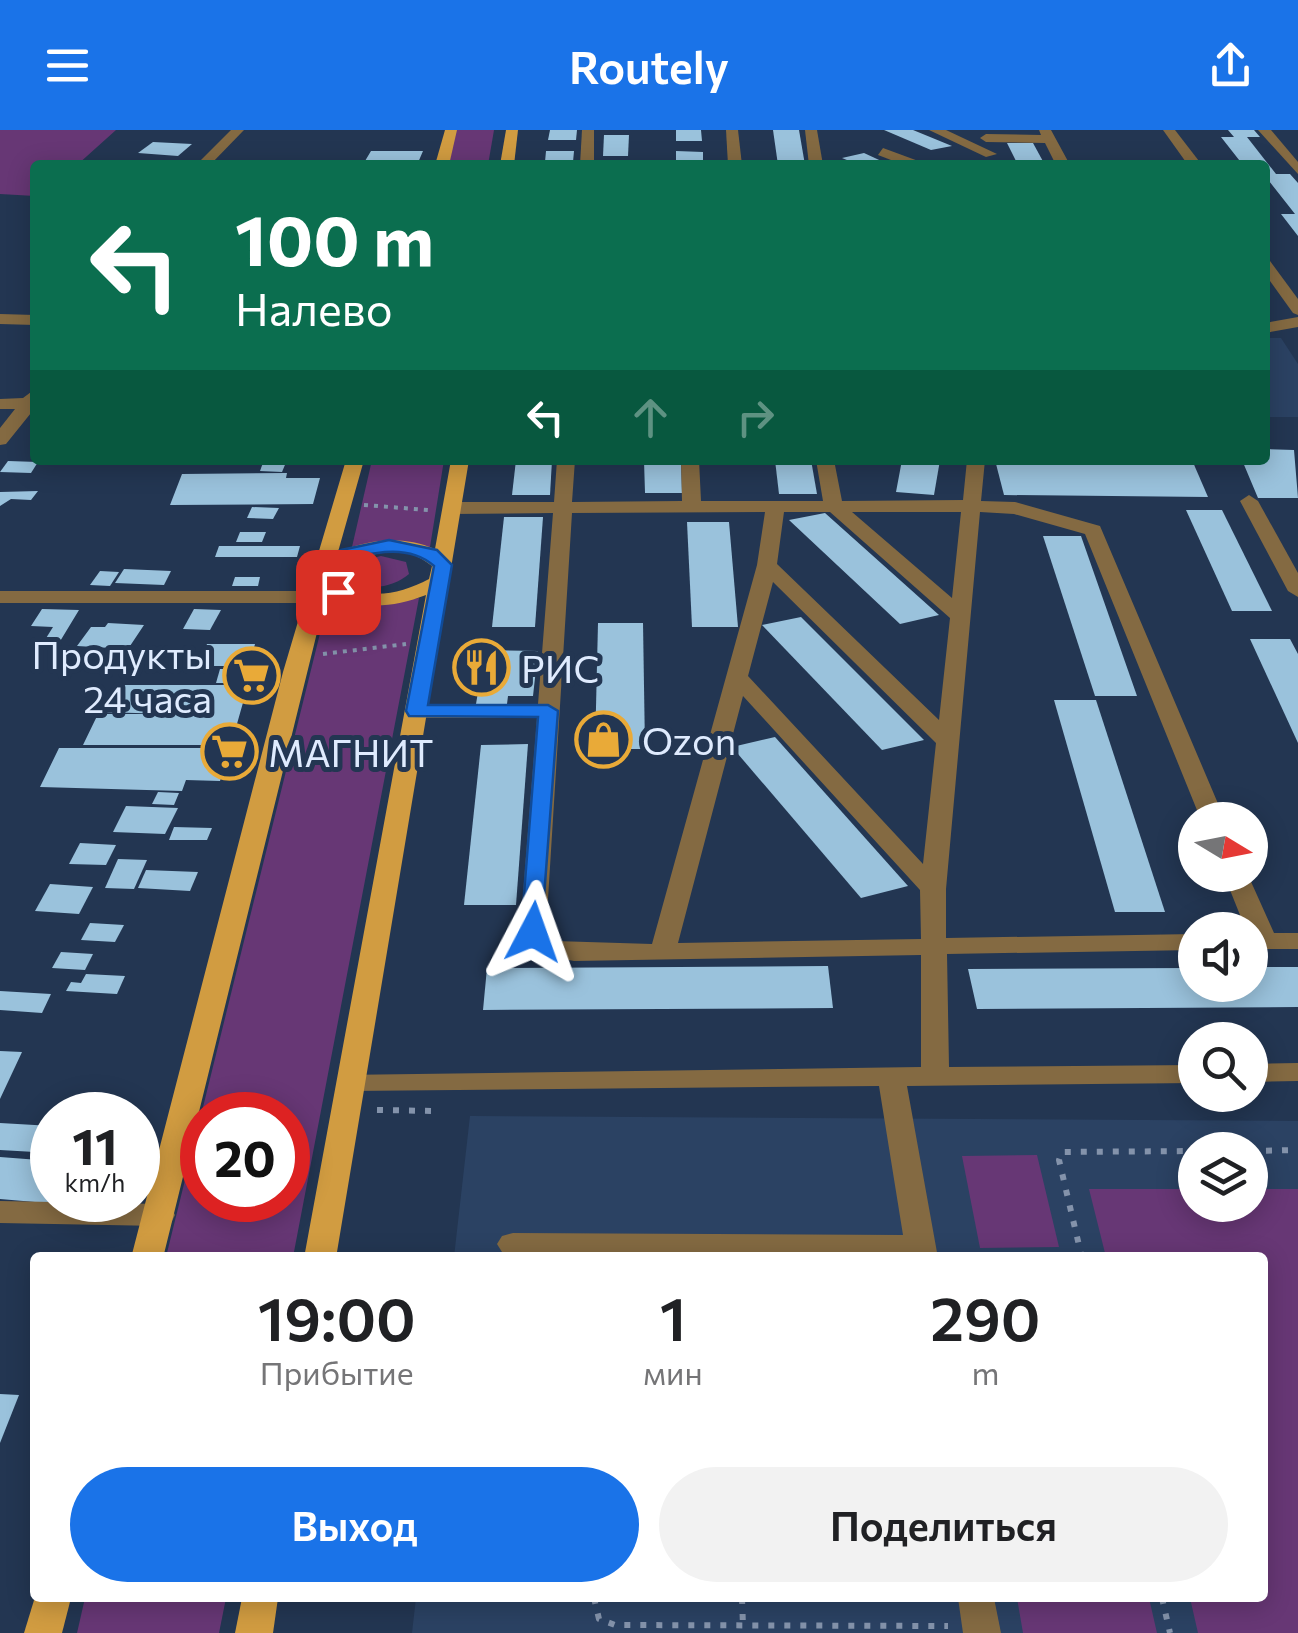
<!DOCTYPE html>
<html lang="ru">
<head>
<meta charset="utf-8">
<style>
	body { margin:0; font-family:Commissioner,sans-serif; background:#f2f2f2; color:#202124; height:100vh; display:flex; flex-direction:column; font-size:38px; white-space:nowrap }
	* { box-sizing:border-box; margin:0 }
	p { font-size:32px; color:#757577 }
	.icon { flex:none; width:55px; height:55px; fill:none; stroke:currentColor; stroke-width:2; stroke-linecap:round; stroke-linejoin:round }
	.map { position:relative; flex:1; overflow:hidden }
	.drawer { position:absolute; left:30px; top:1122px; width:1238px; height:350px; display:flex; flex-direction:column; background:#fff; border-radius:10px; box-shadow:0 5px 25px #0003 }
	.drawer>* { flex:none }
	.banner { position:absolute; left:30px; top:30px; width:1240px; height:305px; border-radius:10px; box-shadow:0 5px 25px #0003; background:#0b6e4f; color:#fff; overflow:hidden }
	.needle { width:65px; rotate:100deg }
	.tools { position:absolute; left:1178px; top:672px; display:grid; gap:20px }
	.tools a { display:grid; place-items:center; width:90px; height:90px; border-radius:50%; background:#fff; box-shadow:0 5px 25px #0003; font-size:50px }
	.speed { position:absolute; left:30px; top:962px; display:flex; gap:20px; font-size:50px; font-weight:700; text-align:center }
	.speed>* { display:grid; place-content:center; width:130px; height:130px; border-radius:50%; background:#fff; box-shadow:0 5px 25px #0003; line-height:1 }
	.speed small { font-size:25px; font-weight:400 }
	.speed .limit { border:15px solid #d22; background:#fff; color:#111 }
	.pin { position:absolute; display:grid; place-items:center; width:85px; height:85px; color:#fff; margin:-42px; border-radius:20px; box-shadow:0 5px 15px #0006 }
	.me { position:absolute; width:110px; margin:-55px; rotate:4deg; stroke-linejoin:round; filter:drop-shadow(0 0 8px #0008) }
	.turn { display:flex; align-items:center; gap:35px; height:210px; padding:0 40px; font-size:45px }
	.turn .icon { width:130px; height:130px; stroke-width:2.5 }
	.turn b { display:block; font-size:70px; line-height:85px }
	.lanes { display:flex; align-items:center; height:95px; padding:0 40px; background:#0003; justify-content:center; gap:50px; direction:ltr }
	.lanes .off { opacity:.35 }
	.eta { display:flex; justify-content:space-evenly; align-items:center; height:170px; text-align:center }
	.eta b { font-size:60px; font-weight:600; line-height:70px }
	.primary-button { display:flex; gap:20px; margin-top:auto; padding:20px 40px }
	.primary-button a { flex:1; height:115px; border-radius:60px; background:#1a73e8; color:#fff; font-size:40px; font-weight:600; line-height:115px; text-align:center }
	.primary-button a+a { background:#f2f2f2; color:#202124 }
	header { display:flex; justify-content:space-between; align-items:center; height:130px; padding:0 40px; background:#1a73e8; color:#fff; font-size:45px; font-weight:600 }
	.map>svg:first-child { display:block }
	.built { fill:#2b4263; fill-rule:evenodd }
	.green { fill:#673775; fill-rule:evenodd }
	.building { fill:#9ac2dc }
	.lines { fill:none; stroke-linecap:round; stroke-linejoin:round }
	.path-far1 { stroke:#8493ab; stroke-width:4; stroke-dasharray:4 6; stroke-linecap:butt }
	.path { stroke:#8493ab; stroke-width:6; stroke-dasharray:6 10; stroke-linecap:butt }
	.minor { fill:#846a42; fill-rule:evenodd }
	.major { fill:#d19c41; fill-rule:evenodd }
	.route { fill:#1a73e8; stroke:#114b97; stroke-width:2.5 }
	.labels { text-anchor:middle; dominant-baseline:central; stroke-width:10; stroke-linejoin:round; paint-order:stroke }
	.poi-label { font-size:38px; fill:#dfebfe; stroke:#233652; text-anchor:start }
</style>
</head>
<body>
<header><svg class="icon" aria-label="menu" viewBox="0 0 24 24"><path d="M4 6h16M4 12h16M4 18h16"/></svg>Routely<svg class="icon" aria-label="share" viewBox="0 0 24 24"><path d="M12 15V3M7 8l5-5 5 5M5 13v7h14v-7"/></svg></header>
<div class="map">
<svg width="1298" height="1503" viewBox="0 0 1298 1503">
	<rect width="100%" height="100%" fill="#233652"/>
	<g class="built">
		<path d="M1265,208h16l17,26v53h-33z"/>
		<path d="M470,986l828,5v512h-886l4,-35h846v-340l-808,-1zM1195,1020h55v55h-55z"/>
	</g>
	<g class="green">
		<path d="M0,0h116l-39,35h-42v31l-35,-2z"/>
		<path d="M456,0h38l-6,35h-42z"/>
		<path d="M372,330h72l-14,87 -55,-5 -23,5z"/>
		<path d="M381,426l25,6 3,12c-17,15 -48,19 -64,0l7,-11z"/>
		<path d="M329,467l39,9 51,-8 -126,659h-127zM202,985h86v85h-86z"/>
		<path d="M1037,1025l22,92 -79,1 -18,-92z"/>
		<path d="M1089,1059h106v16h55v-16h48v444h-100l-8,-35h72v-340l-156,-1z"/>
		<path d="M85,1468h141l-7,35h-142z"/>
		<path d="M1017,1468h132l8,35h-134z"/>
	</g>
	<g class="building">
		<path d="M550,0h27l-1,10h-28z"/>
		<path d="M676,0h25l1,11h-26z"/>
		<path d="M773,0h26l6,35h-27z"/>
		<path d="M884,0h29l39,16 -21,4z"/>
		<path d="M1228,0h26l6,7h-13l29,37h14l8,9v53l-17,-22h14l-30,-38v-11h-22l-22,-28h13z"/>
		<path d="M604,5h25l-1,21h-25z"/>
		<path d="M153,12l39,2 -14,12 -40,-3z"/>
		<path d="M1007,13h26l12,22h-27z"/>
		<path d="M371,21h52l-6,14h-75l2,-4h21z"/>
		<path d="M546,21h28l-1,11h-28z"/>
		<path d="M676,21l27,1v13h-27z"/>
		<path d="M864,23l26,12h-31l-17,-7z"/>
		<path d="M1265,319l29,1 4,48h-40l-16,-38h23z"/>
		<path d="M264,330h23l-5,12 -22,-1z"/>
		<path d="M516,330h36l-2,35h-38z"/>
		<path d="M644,330h37l1,33h-37z"/>
		<path d="M775,330h36l6,34h-38z"/>
		<path d="M902,330h38l-6,35 -38,-3z"/>
		<path d="M995,330h197l16,37 -204,-2z"/>
		<path d="M8,331l30,1 -7,11 -31,-1z"/>
		<path d="M287,343l-1,5h34l-7,26 -143,1 12,-31z"/>
		<path d="M38,361l-7,9 -20,-1 -11,7v-14z"/>
		<path d="M252,377l27,1 -6,11 -26,-1z"/>
		<path d="M1186,380h36l50,101h-40z"/>
		<path d="M825,383l114,102 -39,9 -111,-104z"/>
		<path d="M504,387h39l-8,110h-43z"/>
		<path d="M687,392h42l9,105h-46z"/>
		<path d="M240,402h26l-4,10h-26z"/>
		<path d="M1043,406h38l56,160h-42z"/>
		<path d="M219,416h81l-3,11h-82z"/>
		<path d="M124,439l47,2 -7,14 -49,-2z"/>
		<path d="M100,441l19,1 -9,14 -20,-1z"/>
		<path d="M235,447h25l-2,9h-26z"/>
		<path d="M42,479l37,1 -20,33h-16l10,-16 -22,-1z"/>
		<path d="M194,479l27,1 -11,20 -27,-1z"/>
		<path d="M801,487l123,123 -42,10 -120,-125z"/>
		<path d="M108,493l36,2 -16,24 -51,-3 14,-19h14z"/>
		<path d="M598,493h45l2,126h-50z"/>
		<path d="M1250,509h40l8,15v89z"/>
		<path d="M207,514h48l-6,22h-50z"/>
		<path d="M485,520l53,1 -5,45h-25l-1,8h-31z"/>
		<path d="M220,539h32l-3,14h-33z"/>
		<path d="M118,555h130l-17,60h-148l15,-31h72l-69,-2z"/>
		<path d="M1054,570h42l69,212h-50z"/>
		<path d="M775,607l133,149 -47,12 -129,-151z"/>
		<path d="M528,614l-12,161h-52l17,-160z"/>
		<path d="M59,618h171l-10,33 -34,-1 -4,11 -142,-4z"/>
		<path d="M158,662l21,1 -5,12 -22,-1z"/>
		<path d="M126,676l52,2 -13,26 -52,-2z"/>
		<path d="M174,697l38,1 -5,12h-38z"/>
		<path d="M80,713l36,2 -10,20 -37,-1z"/>
		<path d="M118,729l29,1 -13,29 -29,-1z"/>
		<path d="M146,740l52,2 -8,19 -52,-3z"/>
		<path d="M50,754l43,3 -14,27 -44,-3z"/>
		<path d="M90,793l34,2 -9,17 -34,-2z"/>
		<path d="M61,822l32,2 -8,16 -33,-2z"/>
		<path d="M828,836l5,42 -350,2 4,-42z"/>
		<path d="M1250,837h48v40l-321,2 -9,-40 227,-1v17h55z"/>
		<path d="M86,844l39,2 -8,18 -51,-3 5,-9 10,1z"/>
		<path d="M0,861l51,3 -9,19 -42,-3z"/>
		<path d="M0,921l22,1 -22,47z"/>
		<path d="M0,993l52,3v27l-52,-3z"/>
		<path d="M0,1027l52,4v39h8l-2,4 -58,-5z"/>
		<path d="M0,1264l19,1 -19,48z"/>
	</g>
	<g class="lines">
		<g class="path-far1">
			<path d="M364,375l64,5"/>
			<path d="M323,524l83,-10"/>
		</g>
		<g class="path">
			<path d="M377,980l59,1"/>
			<path d="M1250,1021l48,-1"/>
			<path d="M1082,1128l-23,-98 3,-8 133,-1"/>
			<path d="M594,1468l5,21 16,6 333,1"/>
			<path d="M742,1468l1,28"/>
			<path d="M1162,1468l8,35"/>
		</g>
		<g class="minor">
			<path d="M231,0h13l-34,35h-14z"/>
			<path d="M582,0h12v35h-14z"/>
			<path d="M726,0h12l4,35h-14z"/>
			<path d="M805,0h12l6,35h-14z"/>
			<path d="M929,0h17l51,24 -11,3z"/>
			<path d="M1039,0h12l19,35h-14l-11,-22 -59,-1 -6,-4 6,-4 55,1z"/>
			<path d="M1163,0h12l27,35h-14z"/>
			<path d="M1258,0h13l27,32v12z"/>
			<path d="M883,18l38,14 2,3h-19l-26,-10z"/>
			<path d="M1265,130l5,1 28,38v16l-5,-2 -28,-39z"/>
			<path d="M0,184l35,1v10l-35,-1z"/>
			<path d="M1298,187v10l-33,6v-10z"/>
			<path d="M35,259v19l-29,36 -6,1v-17l15,-19h-15v-10l23,-1z"/>
			<path d="M557,330h18l-3,42 110,-1 -1,-41h18l2,41h122l-7,-41h18l8,41 121,-1 4,-40h18l-4,41 34,1 85,24 125,294h-24l-116,-286 -71,-20 -34,-2 -34,377v49l249,-4v16l-248,4 2,113 246,-2v18l-288,3 31,172 -425,-3 -11,-3 -5,-8 5,-8 11,-3 390,2 -24,-149 -528,5 -10,-2 -4,-7 4,-7 580,-8v-112l-347,6 -37,-7 -17,-22 17,-214h-121l-11,-7 11,-7h122l15,-191 -101,1 -9,-6 9,-6h102zM765,382l-8,53 -105,379 -97,-3 -9,-10 26,-418zM784,382h46l120,106 -11,102 -162,-156zM852,382h109l-9,86zM773,452l163,161 -13,121 -175,-188zM743,566l177,194 1,49 -243,4z"/>
			<path d="M1249,365l9,6 40,72v24l-10,-6 -48,-90z"/>
			<path d="M0,461h315l10,6 -10,6h-315z"/>
			<path d="M1224,745h24l26,58h24v16h-48v-19h-4z"/>
			<path d="M1298,933v18l-48,1v-18z"/>
			<path d="M0,1071l160,3 11,3 4,8 -4,8 -11,3 -160,-3z"/>
			<path d="M958,1468h36l7,35h-38z"/>
		</g>
		<g class="major">
			<path d="M445,0h12l-8,35h-14z"/>
			<path d="M506,0h12l-4,35h-14z"/>
			<path d="M346,330h18l-26,92c32,-13 64,-17 97,-3l16,-89h18l-133,798h-32l122,-663c-34,13 -67,16 -99,-3l-164,666h-32l152,-586zM386,421c18,0 31,3 46,15l-3,13c-33,17 -69,24 -97,-5l14,-11z"/>
			<path d="M35,1467l36,1 -9,35h-38z"/>
			<path d="M242,1468h36l-5,35h-38z"/>
		</g>
	</g>
	<path class="route" d="M389,410l48,10 15,15 -24,140h120l10,6 -17,226h-17l-3,-5 17,-215 -129,-1 -3,-5 28,-145c-27,-24 -71,-14 -100,2l-2,7 16,17 -10,6 -24,-22 5,-14 22,-12z"/>
	<defs>
		<symbol id="restaurant-ring" viewBox="-11 -11 22 22"><circle r="9.5" fill="#233652" stroke="#e9aa38" stroke-width="1.5"/><path d="M-5-6h1v4h1v-4h1v4h1v-4h1v5L-1.5 .5V6h-2V.5L-5-1ZM5-6V6H3V1.5H1.5Q1.5-4 5-6Z" fill="#e9aa38"/></symbol>
		<symbol id="supermarket-ring" viewBox="-11 -11 22 22"><circle r="9.5" fill="#233652" stroke="#e9aa38" stroke-width="1.5"/><path d="M-6-5.5h2.5l.6 2H6L4.5 2H-2.5L-4.4-4H-6ZM-1.5 3.2a1.3 1.3 0 1 0 .1 0ZM3 3.2a1.3 1.3 0 1 0 .1 0Z" fill="#e9aa38"/></symbol>
		<symbol id="shop-ring" viewBox="-11 -11 22 22"><circle r="9.5" fill="#233652" stroke="#e9aa38" stroke-width="1.5"/><path d="M-5-2.5h2.3a2.7 3.5 0 0 1 5.4 0H5L5.5 6h-11ZM-1.5-2.5h3a1.5 2.3 0 0 0-3 0Z" fill="#e9aa38"/></symbol>
	</defs>
	<g fill-rule="evenodd">
		<use href="#restaurant-ring" x="450" y="506" width="63" height="63"/>
		<use href="#supermarket-ring" x="220" y="514" width="63" height="63"/>
		<use href="#shop-ring" x="572" y="578" width="63" height="63"/>
		<use href="#supermarket-ring" x="198" y="590" width="63" height="63"/>
	</g>
	<g class="labels">
		<g class="poi-label">
			<text x="212" y="523" text-anchor="end">Продукты<tspan x="212" dy="44">24 часа</tspan></text>
			<text x="521" y="537">РИС</text>
			<text x="642" y="609">Ozon</text>
			<text x="268" y="621">МАГНИТ</text>
		</g>
	</g>
</svg>
<div class="tools">
<a><svg class="needle" viewBox="-14 -14 28 28"><path d="M0-13l5 13h-10z" fill="#e53935"/><path d="M0 13l5-13h-10z" fill="#757577"/></svg></a>
<a><svg class="icon" aria-label="sound" viewBox="0 0 24 24"><path d="M4 9h4l5-4v14l-5-4H4zM17 9q2 3 0 6"/></svg></a>
<a><svg class="icon" aria-label="search" viewBox="0 0 24 24"><circle cx="10" cy="10" r="6"/><path d="M15 15l6 6"/></svg></a>
<a><svg class="icon" aria-label="layers" viewBox="0 0 24 24"><path d="M12 4l9 5-9 5-9-5zM3 14l9 5 9-5"/></svg></a>
</div>
<div class="speed"><div>11<small>km/h</small></div><div class="limit">20</div></div>
<div class="pin" style="left:338px;top:462px;background:#d93025"><svg class="icon" aria-label="arrive" viewBox="0 0 24 24"><path d="M6 21V4h12l-3 4 3 4H6"/></svg></div>
<svg class="me" style="left:533px;top:802px" viewBox="-20 -20 40 40"><path d="M0-17L14 15 0 8-14 15z" fill="#1a73e8" stroke="#fff" stroke-width="4"/></svg>
<div class="banner">
<div class="turn"><svg class="icon" aria-label="left" viewBox="0 0 24 24"><path d="M17 20v-9H6M10 6l-5 5 5 5"/></svg><div><b>100 m</b>Налево</div></div>
<div class="lanes"><svg class="icon" aria-label="left" viewBox="0 0 24 24"><path d="M17 20v-9H6M10 6l-5 5 5 5"/></svg><svg class="icon off" aria-label="ahead" viewBox="0 0 24 24"><path d="M12 20V5M6 11l6-6 6 6"/></svg><svg class="icon off" aria-label="right" viewBox="0 0 24 24"><path d="M7 20v-9h11M14 6l5 5-5 5"/></svg></div>
</div>
<section class="drawer">
<div class="eta">
<div><b>19:00</b><p>Прибытие</p></div>
<div><b>1</b><p>мин</p></div>
<div><b>290</b><p>m</p></div>
</div>
<div class="primary-button"><a>Выход</a><a>Поделиться</a></div>
</section>
</div>
</body>
</html>
